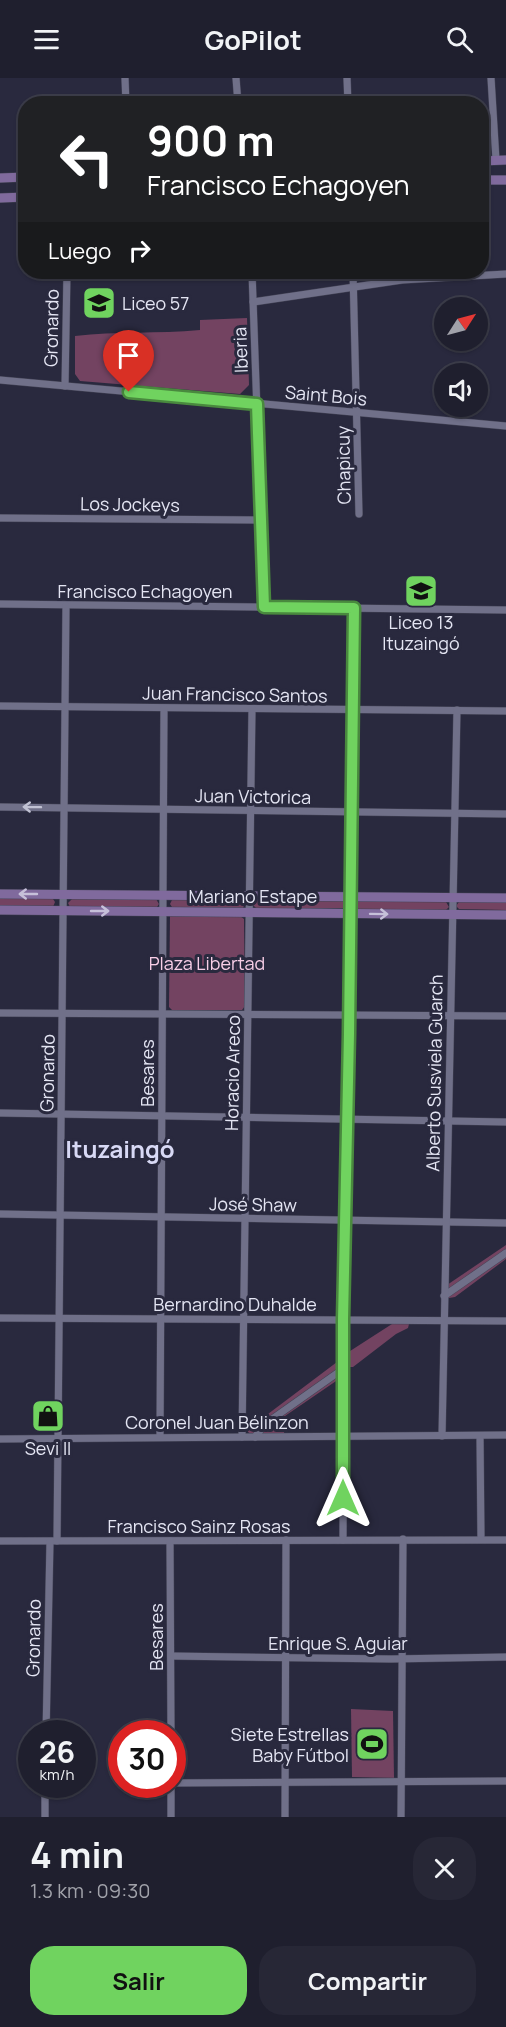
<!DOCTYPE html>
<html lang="es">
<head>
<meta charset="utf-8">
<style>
	body { margin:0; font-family:Manrope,sans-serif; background:#272736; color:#f1f3f6; height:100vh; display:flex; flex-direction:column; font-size:22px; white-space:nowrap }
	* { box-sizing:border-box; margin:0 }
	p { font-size:20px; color:#a1a2aa }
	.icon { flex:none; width:33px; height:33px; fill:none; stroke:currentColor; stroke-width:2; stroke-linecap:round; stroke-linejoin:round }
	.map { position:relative; height:1739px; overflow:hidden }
	.sheet { display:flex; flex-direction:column; background:#1f1f2e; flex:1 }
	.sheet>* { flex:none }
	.banner { position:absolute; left:18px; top:18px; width:471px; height:183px; border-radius:24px; box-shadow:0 2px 4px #0004,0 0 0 2px #3c3d4a; background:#202124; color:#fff; overflow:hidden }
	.needle { width:39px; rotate:54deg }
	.controls { position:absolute; left:434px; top:219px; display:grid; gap:12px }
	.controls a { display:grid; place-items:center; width:54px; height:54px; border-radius:50%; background:#1f1f2e; box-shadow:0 2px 4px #0004,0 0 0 2px #3c3d4a; font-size:30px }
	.speed { position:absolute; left:18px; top:1642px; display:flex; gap:12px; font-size:30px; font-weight:700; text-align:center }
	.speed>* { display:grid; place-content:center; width:78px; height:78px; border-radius:50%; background:#1f1f2e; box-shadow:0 2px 4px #0004,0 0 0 2px #3c3d4a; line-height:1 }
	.speed small { font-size:15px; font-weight:400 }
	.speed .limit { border:9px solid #d22; background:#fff; color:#111 }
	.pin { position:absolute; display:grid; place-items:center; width:51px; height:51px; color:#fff; margin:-62px -26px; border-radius:50% 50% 50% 0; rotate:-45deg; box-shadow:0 0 6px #0007 }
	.pin .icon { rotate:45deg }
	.me { position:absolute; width:66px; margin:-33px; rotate:0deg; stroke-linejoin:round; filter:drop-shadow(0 0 4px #0008) }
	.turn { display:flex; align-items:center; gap:21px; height:126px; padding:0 30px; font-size:27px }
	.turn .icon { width:78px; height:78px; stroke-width:2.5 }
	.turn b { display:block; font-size:42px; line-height:51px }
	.then { display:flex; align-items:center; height:57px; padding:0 30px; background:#0003; gap:12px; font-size:22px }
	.round { display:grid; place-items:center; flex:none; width:63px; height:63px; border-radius:24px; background:#272736 }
	.head { display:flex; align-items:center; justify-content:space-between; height:102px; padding:0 30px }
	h1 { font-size:36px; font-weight:700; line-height:45px }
	.action { display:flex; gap:12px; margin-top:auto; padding:12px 30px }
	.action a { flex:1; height:69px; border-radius:24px; background:#70d35f; color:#111; font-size:24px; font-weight:700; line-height:69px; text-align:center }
	.action a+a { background:#272736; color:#f1f3f6 }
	header { display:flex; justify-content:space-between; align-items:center; height:78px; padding:0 30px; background:#1f1f2e; font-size:27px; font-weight:700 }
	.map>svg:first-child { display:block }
	.green { fill:#734361 }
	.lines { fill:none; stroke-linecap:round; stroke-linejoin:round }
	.street-casing { stroke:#444456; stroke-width:8 }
	.secondary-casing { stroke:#444456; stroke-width:10 }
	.street { stroke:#707089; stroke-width:7 }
	.secondary { stroke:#806a9d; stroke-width:9 }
	.oneway { stroke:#c1c2d3 }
	.oneway2 { stroke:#c6c0d9 }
	.route-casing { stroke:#49893e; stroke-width:15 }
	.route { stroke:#70d35f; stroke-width:10 }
	.labels { text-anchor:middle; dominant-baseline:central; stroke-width:6; stroke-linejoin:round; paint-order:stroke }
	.poi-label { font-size:18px; fill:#e4e5f3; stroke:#29293e }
	.street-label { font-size:18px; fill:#e4e5f3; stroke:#29293e }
	.park-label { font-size:18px; fill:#f8cee7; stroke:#29293e }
	.district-label { font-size:24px; font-weight:bold; fill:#d8d9f5; stroke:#29293e }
</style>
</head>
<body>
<header><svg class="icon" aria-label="menu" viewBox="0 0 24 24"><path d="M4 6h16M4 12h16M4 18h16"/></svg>GoPilot<svg class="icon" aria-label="search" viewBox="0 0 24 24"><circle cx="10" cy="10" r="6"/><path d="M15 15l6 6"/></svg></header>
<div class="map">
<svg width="506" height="1739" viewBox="0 0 506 1739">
	<rect width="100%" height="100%" fill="#29293e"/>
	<g class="green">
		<path d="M247,240l2,67 -9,9 -160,-13 -5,-7v-38c41,-5 83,-2 125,-6v-10z"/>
		<path d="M0,820l53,1 2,3 -2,5 -53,-1z"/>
		<path d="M72,821h84l3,5 -2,3h-87l-2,-4z"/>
		<path d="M172,822h70l3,3 -2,5 -71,-1 -2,-3z"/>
		<path d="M257,823h88l2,7h-91l-3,-3z"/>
		<path d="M358,823l88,1 3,5 -3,3 -89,-1 -3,-4z"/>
		<path d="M459,824h47v8l-47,-1 -3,-3z"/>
		<path d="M170,838h70l4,3 1,87 -3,4h-70l-3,-3z"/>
		<path d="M506,1167v14l-51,38 -6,1 -2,-13z"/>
		<path d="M392,1246h17l-1,4 -12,6 -43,33h-4l-2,-14z"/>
		<path d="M341,1281l1,18 -57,39 -1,18h-33l-3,-2 -2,-9 18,-6z"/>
		<path d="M351,1631l42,2 1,67 -42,-1z"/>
	</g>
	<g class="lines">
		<defs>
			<g id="street">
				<path d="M125,0l1,26"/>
				<path d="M236,0l2,26"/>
				<path d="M347,0l1,26"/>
				<path d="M491,0l5,82"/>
				<path d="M252,194l12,335"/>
				<path d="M353,194l6,242"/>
				<path d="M253,224l149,-22 104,-6"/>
				<path d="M0,302l506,46"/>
				<path d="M65,308l2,-114"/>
				<path d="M0,440l260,2"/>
				<path d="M0,526l506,6"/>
				<path d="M0,628l506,5"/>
				<path d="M0,729l506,7"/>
				<path d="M0,935l506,3"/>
				<path d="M0,1035l506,9"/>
				<path d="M0,1136l506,9"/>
				<path d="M444,1218l62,-43"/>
				<path d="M0,1240l506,3"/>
				<path d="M442,1358l15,-726"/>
				<path d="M480,1358l1,103"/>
				<path d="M160,1359l4,-728"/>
				<path d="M242,1359l10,-728"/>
				<path d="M255,1359l10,-13 78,-55"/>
				<path d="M0,1361l506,-4"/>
				<path d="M343,1462c1,-311 7,-622 11,-932"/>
				<path d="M0,1463l506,-1"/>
				<path d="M57,1463l9,-935"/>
				<path d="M170,1463l1,193"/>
				<path d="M171,1578l220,3 115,-2"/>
				<path d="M46,1656l4,-192"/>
				<path d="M172,1705l334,-2"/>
				<path d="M45,1739v-32"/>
				<path d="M171,1739v-32"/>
				<path d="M285,1739l1,-277"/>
				<path d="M401,1739l2,-278"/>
			</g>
			<g id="secondary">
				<path d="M482,83l24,-1"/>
				<path d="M0,100l26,-1"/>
				<path d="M482,102h24"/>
				<path d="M0,120l26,-1"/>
				<path d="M0,816l506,4"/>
				<path d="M0,832l506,5"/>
			</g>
		</defs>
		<use href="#street" class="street-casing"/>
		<use href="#secondary" class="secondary-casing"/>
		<use href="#street" class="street"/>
		<use href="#secondary" class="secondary"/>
	</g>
	<defs><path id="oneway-shaft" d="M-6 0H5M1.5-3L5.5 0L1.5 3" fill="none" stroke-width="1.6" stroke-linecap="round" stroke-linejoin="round" transform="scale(1.5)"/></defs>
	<use class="oneway" href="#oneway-shaft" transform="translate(32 729) rotate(-179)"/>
	<g class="oneway2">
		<use href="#oneway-shaft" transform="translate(28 816) rotate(-180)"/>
		<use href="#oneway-shaft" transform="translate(100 833)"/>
		<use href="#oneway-shaft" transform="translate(379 836) rotate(1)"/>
	</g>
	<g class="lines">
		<defs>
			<path id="route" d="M129,314l128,12 7,203 90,1 -5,426 -6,286v178"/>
		</defs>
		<use href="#route" class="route-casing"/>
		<use href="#route" class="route"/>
	</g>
	<defs>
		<symbol id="school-square" viewBox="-11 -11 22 22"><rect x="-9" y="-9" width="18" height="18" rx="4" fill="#70d35f" stroke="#29293e"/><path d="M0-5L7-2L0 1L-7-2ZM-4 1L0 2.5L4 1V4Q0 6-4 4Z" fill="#111"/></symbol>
		<symbol id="shop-square" viewBox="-11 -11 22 22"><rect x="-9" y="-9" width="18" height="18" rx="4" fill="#70d35f" stroke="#29293e"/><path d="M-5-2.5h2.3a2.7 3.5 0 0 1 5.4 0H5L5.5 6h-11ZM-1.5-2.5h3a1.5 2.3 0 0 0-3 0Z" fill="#111"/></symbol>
		<symbol id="stadium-square" viewBox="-11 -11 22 22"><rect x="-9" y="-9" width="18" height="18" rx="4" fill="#70d35f" stroke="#29293e"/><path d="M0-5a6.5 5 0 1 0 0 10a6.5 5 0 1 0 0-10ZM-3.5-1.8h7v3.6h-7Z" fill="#111"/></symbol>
	</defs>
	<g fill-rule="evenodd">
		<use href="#school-square" x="80" y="206" width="38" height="38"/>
		<use href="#school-square" x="402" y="494" width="38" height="38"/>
		<use href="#shop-square" x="29" y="1319" width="38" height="38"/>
		<use href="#stadium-square" x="353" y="1647" width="38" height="38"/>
	</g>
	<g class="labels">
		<g class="poi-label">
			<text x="122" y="225" text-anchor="start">Liceo 57</text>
			<text x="421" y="544">Liceo 13<tspan x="421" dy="21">Ituzaingó</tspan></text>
			<text x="48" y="1370">Sevi II</text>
			<text x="349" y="1656" text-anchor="end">Siete Estrellas<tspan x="349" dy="21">Baby Fútbol</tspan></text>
		</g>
		<g class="street-label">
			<text transform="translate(51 250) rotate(-89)">Gronardo</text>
			<text transform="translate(240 272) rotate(-92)">Iberia</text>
			<text transform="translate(326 317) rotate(5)">Saint Bois</text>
			<text transform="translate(343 387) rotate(-91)">Chapicuy</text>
			<text transform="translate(130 426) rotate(1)">Los Jockeys</text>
			<text x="145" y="513">Francisco Echagoyen</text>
			<text transform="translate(235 616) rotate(1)">Juan Francisco Santos</text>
			<text transform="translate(253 718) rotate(1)">Juan Victorica</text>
			<text x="253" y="818">Mariano Estape</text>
			<text transform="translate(47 995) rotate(-89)">Gronardo</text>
			<text transform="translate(147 995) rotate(-90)">Besares</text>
			<text transform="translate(232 995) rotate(-89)">Horacio Areco</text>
			<text transform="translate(434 995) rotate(-89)">Alberto Susviela Guarch</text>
			<text transform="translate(253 1126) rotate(1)">José Shaw</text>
			<text x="235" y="1226">Bernardino Duhalde</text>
			<text x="217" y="1344">Coronel Juan Bélinzon</text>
			<text x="199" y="1448">Francisco Sainz Rosas</text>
			<text transform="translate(156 1559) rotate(-90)">Besares</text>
			<text transform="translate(33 1560) rotate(-89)">Gronardo</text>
			<text x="338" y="1565">Enrique S. Aguiar</text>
		</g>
		<g class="park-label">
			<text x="207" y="885">Plaza Libertad</text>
		</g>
		<g class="district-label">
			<text x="120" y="1070">Ituzaingó</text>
		</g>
	</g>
</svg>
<div class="controls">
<a><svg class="needle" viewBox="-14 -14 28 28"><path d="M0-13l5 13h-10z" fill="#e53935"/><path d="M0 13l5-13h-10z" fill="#a1a2aa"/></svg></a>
<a><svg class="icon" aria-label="sound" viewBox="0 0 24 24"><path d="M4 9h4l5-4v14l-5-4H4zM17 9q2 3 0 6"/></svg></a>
</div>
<div class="speed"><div>26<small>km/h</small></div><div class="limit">30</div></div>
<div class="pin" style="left:129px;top:314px;background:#d93025"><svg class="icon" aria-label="arrive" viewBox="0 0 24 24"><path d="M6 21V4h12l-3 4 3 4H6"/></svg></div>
<svg class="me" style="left:343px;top:1420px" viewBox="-20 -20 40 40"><path d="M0-17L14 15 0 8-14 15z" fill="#70d35f" stroke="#fff" stroke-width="4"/></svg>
<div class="banner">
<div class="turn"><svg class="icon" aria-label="left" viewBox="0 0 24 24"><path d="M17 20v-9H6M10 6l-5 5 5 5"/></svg><div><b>900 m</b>Francisco Echagoyen</div></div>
<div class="then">Luego<svg class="icon" aria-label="right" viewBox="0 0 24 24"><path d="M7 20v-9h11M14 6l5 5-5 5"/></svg></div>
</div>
</div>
<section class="sheet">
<div class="head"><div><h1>4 min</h1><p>1.3 km · 09:30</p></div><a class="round"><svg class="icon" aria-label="close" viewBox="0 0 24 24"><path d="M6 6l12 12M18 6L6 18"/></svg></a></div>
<div class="action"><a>Salir</a><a>Compartir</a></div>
</section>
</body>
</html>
